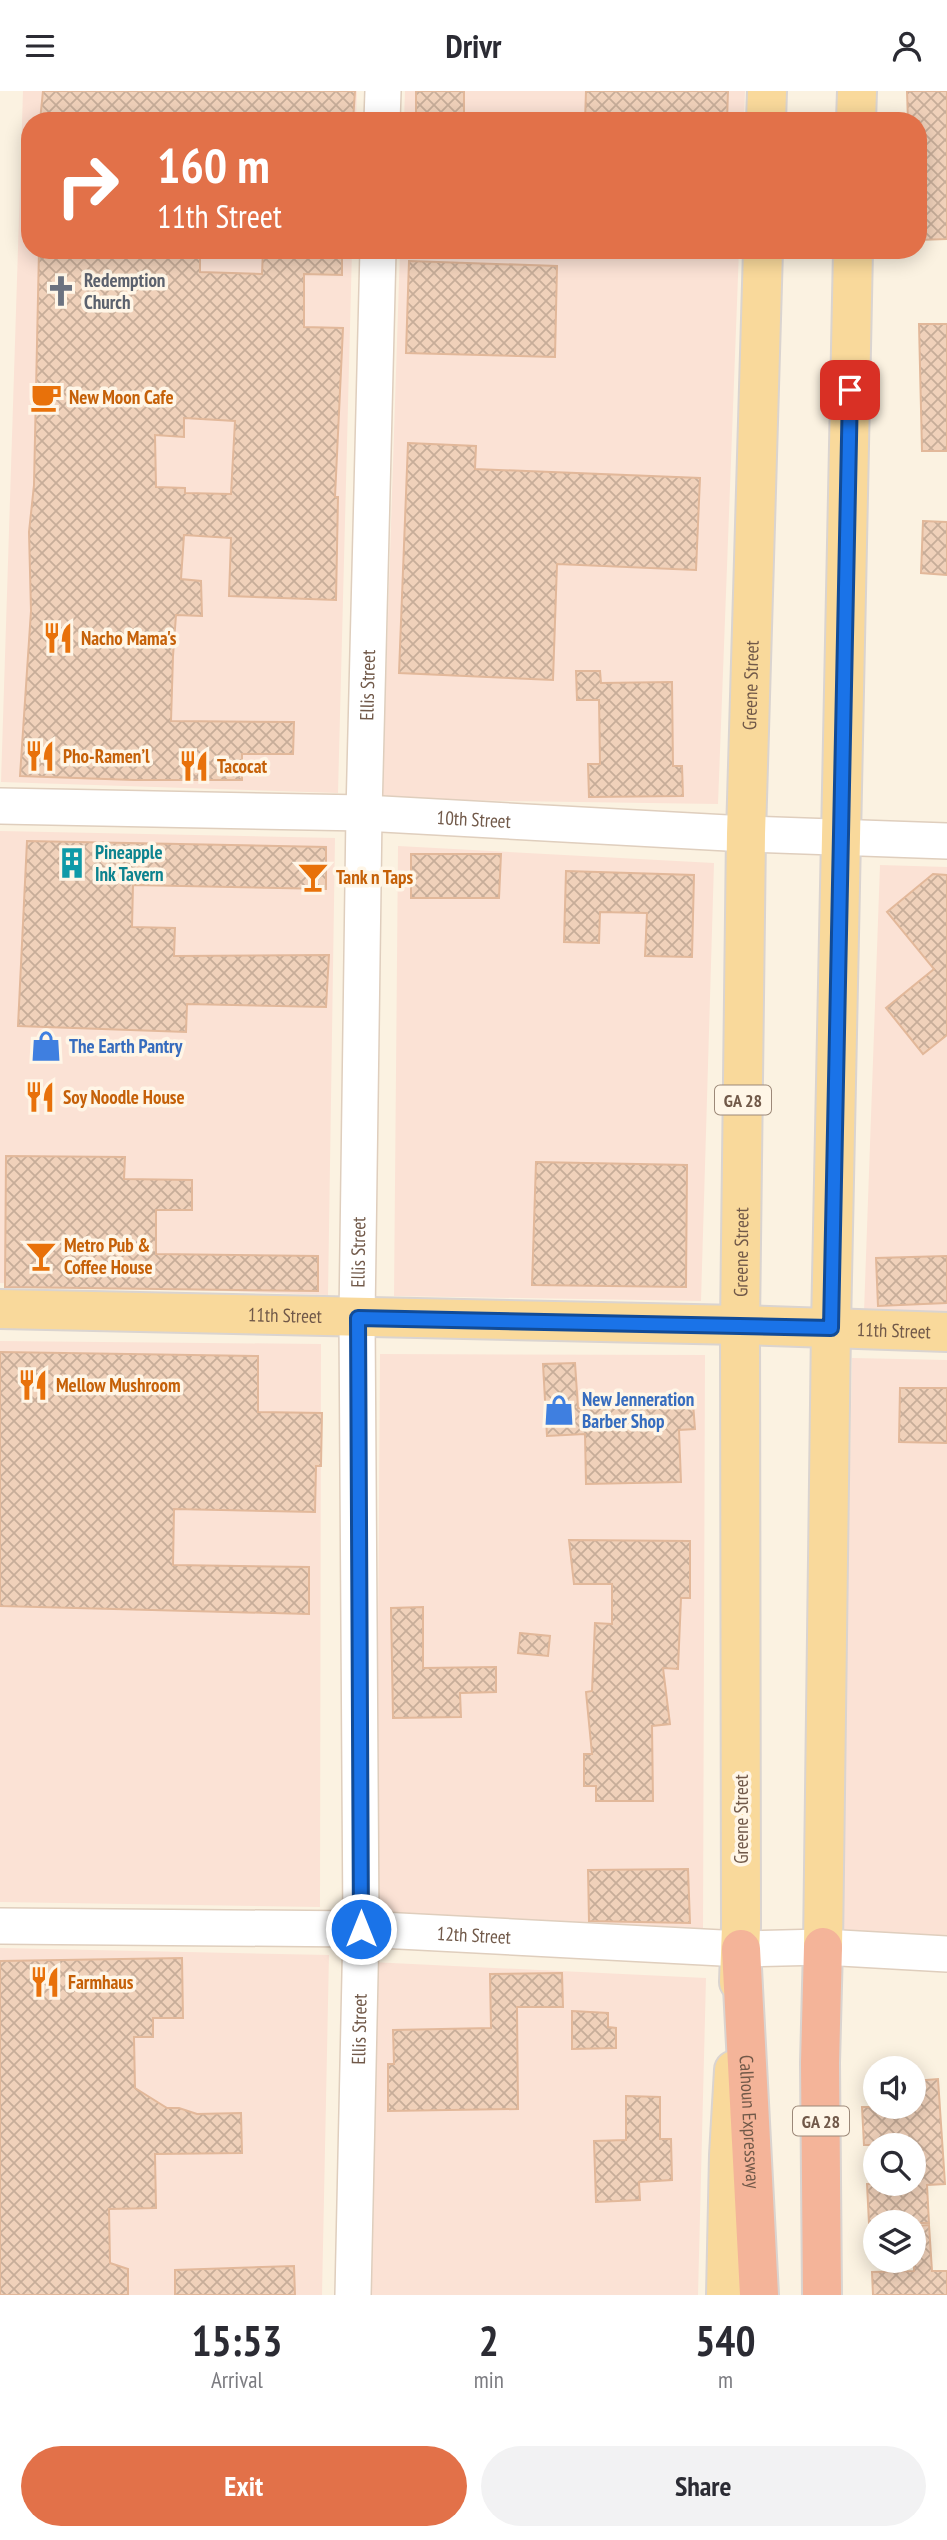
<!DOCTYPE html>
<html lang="en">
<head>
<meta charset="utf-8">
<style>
	body { margin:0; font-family:"PT Sans Narrow",sans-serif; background:#f2f2f3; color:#2b2b33; height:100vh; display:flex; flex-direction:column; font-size:26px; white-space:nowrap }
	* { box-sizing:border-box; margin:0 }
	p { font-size:23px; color:#7c7c81 }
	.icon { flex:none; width:38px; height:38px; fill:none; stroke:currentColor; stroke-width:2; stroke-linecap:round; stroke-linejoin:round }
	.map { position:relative; height:2204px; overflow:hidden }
	.sheet { display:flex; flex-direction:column; background:#fff; flex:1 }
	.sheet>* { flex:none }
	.banner { position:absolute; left:21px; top:21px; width:906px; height:147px; border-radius:28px; box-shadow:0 4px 18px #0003; background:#e27149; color:#fff; overflow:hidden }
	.fabs { position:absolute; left:863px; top:1965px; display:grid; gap:14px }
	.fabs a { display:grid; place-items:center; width:63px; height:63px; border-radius:50%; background:#fff; box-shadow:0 4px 18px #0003; font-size:35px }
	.pin { position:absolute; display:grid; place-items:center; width:60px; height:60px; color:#fff; margin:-30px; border-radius:14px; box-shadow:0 4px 10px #0006 }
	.me { position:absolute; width:77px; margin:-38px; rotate:0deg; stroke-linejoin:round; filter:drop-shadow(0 0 5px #0008) }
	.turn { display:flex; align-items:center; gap:24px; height:147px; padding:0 21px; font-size:32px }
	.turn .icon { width:91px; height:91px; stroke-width:2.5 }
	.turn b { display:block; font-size:49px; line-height:60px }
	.eta { display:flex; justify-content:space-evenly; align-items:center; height:119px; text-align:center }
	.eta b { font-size:42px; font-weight:700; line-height:49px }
	.button { display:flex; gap:14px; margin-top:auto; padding:14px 21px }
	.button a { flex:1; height:80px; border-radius:42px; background:#e27149; color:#fff; font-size:28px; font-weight:700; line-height:80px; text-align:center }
	.button a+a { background:#f2f2f3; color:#2b2b33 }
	header { display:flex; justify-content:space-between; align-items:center; height:91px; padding:0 21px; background:#fff; font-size:32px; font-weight:700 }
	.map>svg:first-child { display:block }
	.commercial { fill:#fbe2d5 }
	.building { fill:url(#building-cross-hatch); stroke:#e2b89a; stroke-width:2; fill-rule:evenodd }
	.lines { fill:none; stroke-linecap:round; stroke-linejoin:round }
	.minor-casing { stroke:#dfcebd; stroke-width:38 }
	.major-casing { stroke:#dad4d0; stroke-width:42 }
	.highway-casing { stroke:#dad4d0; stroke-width:42 }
	.minor { stroke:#fff; stroke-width:35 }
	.major { stroke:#f9d99b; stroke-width:38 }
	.highway { stroke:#f4b499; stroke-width:38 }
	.route-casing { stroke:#114b97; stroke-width:18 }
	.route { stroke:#1a73e8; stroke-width:12 }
	.labels { text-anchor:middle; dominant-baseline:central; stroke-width:7; stroke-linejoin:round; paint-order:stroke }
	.shield { fill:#fff6e7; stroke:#9c8878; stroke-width:2 }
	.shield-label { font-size:18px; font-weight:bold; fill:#715949 }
	.worship-label { font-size:19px; font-weight:bold; fill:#5b616d; stroke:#fff6e7; text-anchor:start }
	.food-label { font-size:19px; font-weight:bold; fill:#c56008; stroke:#fff6e7; text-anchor:start }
	.street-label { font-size:19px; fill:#715949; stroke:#fff6e7 }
	.culture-label { font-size:19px; font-weight:bold; fill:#0d838f; stroke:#fff6e7; text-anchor:start }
	.shop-label { font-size:19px; font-weight:bold; fill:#366cbe; stroke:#fff6e7; text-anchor:start }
</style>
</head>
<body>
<header><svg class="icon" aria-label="menu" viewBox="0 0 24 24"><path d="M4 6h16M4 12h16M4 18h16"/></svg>Drivr<svg class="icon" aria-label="person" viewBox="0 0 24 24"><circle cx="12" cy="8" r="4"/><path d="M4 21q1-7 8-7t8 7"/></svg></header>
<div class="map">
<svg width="947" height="2204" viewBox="0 0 947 2204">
	<defs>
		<pattern id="building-cross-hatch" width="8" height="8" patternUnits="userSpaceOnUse" patternTransform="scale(1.75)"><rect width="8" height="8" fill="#f0d1ba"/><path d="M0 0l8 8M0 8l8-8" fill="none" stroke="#c7ad99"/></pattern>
	</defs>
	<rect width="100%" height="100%" fill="#fbf2e1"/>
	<g class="commercial">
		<path d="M23,0h334l-1,30h-326v129h322l-14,543 -337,-11z"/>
		<path d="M405,0h340l-1,30h-340z"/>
		<path d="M400,159h339l-21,554 -336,-5z"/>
		<path d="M0,740l335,7 -7,457 -328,-12z"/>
		<path d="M398,755l316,17 -13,438 -307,-5z"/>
		<path d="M880,774l67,2v447l-83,-2z"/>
		<path d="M0,1250l321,3 -1,563 -320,-5z"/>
		<path d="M380,1263l325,1 -2,576 -327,-15z"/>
		<path d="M852,1267l95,2v577l-106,-5z"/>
		<path d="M0,1857l329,7 -7,340h-322z"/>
		<path d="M371,1871l335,16 -8,317h-329z"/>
	</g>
	<g class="building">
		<path d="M43,0h312l-2,30h-313z"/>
		<rect x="416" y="0" width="48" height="30"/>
		<path d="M586,0h142l-1,30h-142z"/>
		<path d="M907,0h40v148l-28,1v-119h-11z"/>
		<path d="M39,159h161v22l62,2 1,-24h79v25l-38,-1v53l39,1 -8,169h3l-2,103 -107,-4 2,-58 -47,-3 -3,44 20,2 1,35 -26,-1 -3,41 -2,65 123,1 -1,32h-51v26h-108l-114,-4 11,-165 -2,-79 5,-47zM184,327l51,3 -4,73 -46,-1v-5l-29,-1 -1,-52 29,2z"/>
		<path d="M409,170l148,5 -2,91 -149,-4z"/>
		<path d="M919,233h28v127h-25z"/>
		<path d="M408,352l68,3 -1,23 225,9 -4,92 -139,-6 -4,116 -154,-7z"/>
		<path d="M923,430l24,1v53l-26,-2z"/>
		<path d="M576,580h24l1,12 71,-1 1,84h9l1,30 -94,1 -1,-33h12l-1,-64h-22z"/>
		<path d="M27,750l299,6v42l-193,-4 -1,42 43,1 -1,28 155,-1 -3,52 -139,-3 -1,28 -168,-6z"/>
		<path d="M411,763h90l-2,44h-88z"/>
		<path d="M566,780l128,4 -2,82 -47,-1 2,-43 -47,-1 -1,31 -35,-1z"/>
		<path d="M933,783l14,1v160l-24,19 -37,-46 48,-39 -47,-57z"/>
		<path d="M6,1065l119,1 -1,22 68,1v30h-36v44l162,2v35l-313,-4z"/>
		<path d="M536,1071l151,3 -1,122 -154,-2z"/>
		<path d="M947,1165v47l-69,3 -2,-48z"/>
		<path d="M0,1261l258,4v56l64,1 -1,53h-5l-1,46 -141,-3 -1,56 136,2v47l-309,-8z"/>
		<path d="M575,1272l3,45 115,-5 2,26 -16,1 2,52 -95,2 -1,-50 -38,2 -4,-72z"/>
		<path d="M900,1297h47v55l-48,-1z"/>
		<path d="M569,1449l121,1v57h-9l-3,71 -15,-1 7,56 -18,2 1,75h-57v-15h-12v-32h8l-6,-62 6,-1 3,-68 17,1v-40h-38z"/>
		<path d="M423,1516v61l73,-1v25l-36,1 1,24 -68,1 -2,-110z"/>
		<path d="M520,1542l30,3 -2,20 -30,-3z"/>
		<path d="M688,1778l2,54 -101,-2 -1,-51z"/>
		<path d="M182,1867l1,60h-30v19h-19l1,51 32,20h12l18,6 44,-1 1,40 -87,1 1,54 -47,1 1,54 18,6v26h-128v-334z"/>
		<path d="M562,1882l1,34h-46l1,102 -130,2v-47h6l-1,-34 98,-2 -1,-54z"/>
		<path d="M572,1920l36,2v14l8,1v20l-44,1z"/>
		<path d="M938,1988l7,105 -18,1 2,38h-60l-2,-39h47v-39h-50l-2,-38h52v-26z"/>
		<path d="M626,2005l34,1v42h11l1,41 -33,2 1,18 -44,2 -2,-61 32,-1z"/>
		<path d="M929,2134l3,46h15v24h-74l-1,-23 42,-1v-45z"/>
		<path d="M294,2175l1,29h-120v-25z"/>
	</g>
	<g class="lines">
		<defs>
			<g id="minor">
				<path d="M382,30l1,-30"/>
				<path id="s1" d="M0,715l364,7 382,21 201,7"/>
				<path id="s2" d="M0,1835l361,3 380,20 82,-2 124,7"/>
				<path id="s3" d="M353,2204l8,-366 -4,-611 7,-505 14,-563"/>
			</g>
			<g id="major">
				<path d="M766,30l1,-30"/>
				<path d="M856,30l1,-30"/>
				<path id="s4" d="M0,1218l740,16 207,7"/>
				<path d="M823,1856l8,-620 22,-1077"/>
				<path id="s5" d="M739,1891l2,-56 -1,-601 6,-491 17,-584"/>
				<path d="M726,2204l3,-140 5,-85"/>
			</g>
			<g id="highway">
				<path id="s6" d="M741,1858l18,346"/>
				<path d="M822,2204l-2,-232 3,-116"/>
			</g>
		</defs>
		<use href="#minor" class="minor-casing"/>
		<use href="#major" class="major-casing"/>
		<use href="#highway" class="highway-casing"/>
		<use href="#minor" class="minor"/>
		<use href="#major" class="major"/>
		<use href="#highway" class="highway"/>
	</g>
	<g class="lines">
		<defs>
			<path id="route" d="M361,1838l-3,-611 473,10 19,-938"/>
		</defs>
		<use href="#route" class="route-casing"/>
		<use href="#route" class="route"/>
	</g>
	<defs>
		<symbol id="church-bare" viewBox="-9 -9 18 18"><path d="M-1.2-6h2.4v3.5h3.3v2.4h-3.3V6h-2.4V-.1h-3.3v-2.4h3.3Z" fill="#6b7280" stroke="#fff6e7" stroke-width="2.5" paint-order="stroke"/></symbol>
		<symbol id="cafe-bare" viewBox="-9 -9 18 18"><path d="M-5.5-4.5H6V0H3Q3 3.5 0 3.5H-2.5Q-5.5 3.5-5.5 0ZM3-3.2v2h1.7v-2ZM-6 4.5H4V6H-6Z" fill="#e8710a" stroke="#fff6e7" stroke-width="2.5" paint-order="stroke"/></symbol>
		<symbol id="restaurant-bare" viewBox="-9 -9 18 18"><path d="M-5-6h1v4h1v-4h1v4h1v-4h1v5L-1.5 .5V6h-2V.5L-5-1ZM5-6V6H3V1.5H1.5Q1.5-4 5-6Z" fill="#e8710a" stroke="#fff6e7" stroke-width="2.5" paint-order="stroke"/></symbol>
		<symbol id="building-bare" viewBox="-9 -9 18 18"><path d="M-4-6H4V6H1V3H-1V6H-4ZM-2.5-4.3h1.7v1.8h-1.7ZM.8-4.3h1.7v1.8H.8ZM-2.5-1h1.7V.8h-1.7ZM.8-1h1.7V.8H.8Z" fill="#0f9aa8" stroke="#fff6e7" stroke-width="2.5" paint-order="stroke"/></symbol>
		<symbol id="bar-bare" viewBox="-9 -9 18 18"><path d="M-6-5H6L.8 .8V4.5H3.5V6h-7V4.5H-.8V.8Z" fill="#e8710a" stroke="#fff6e7" stroke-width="2.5" paint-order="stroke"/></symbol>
		<symbol id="shop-bare" viewBox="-9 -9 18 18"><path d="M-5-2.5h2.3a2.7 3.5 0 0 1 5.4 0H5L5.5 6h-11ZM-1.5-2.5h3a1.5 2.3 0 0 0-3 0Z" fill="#3f7fe0" stroke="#fff6e7" stroke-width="2.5" paint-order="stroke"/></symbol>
	</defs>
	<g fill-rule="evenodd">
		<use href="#church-bare" x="39" y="178" width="44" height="44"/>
		<use href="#cafe-bare" x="24" y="284" width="44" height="44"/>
		<use href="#restaurant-bare" x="36" y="525" width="44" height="44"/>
		<use href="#restaurant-bare" x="18" y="643" width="44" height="44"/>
		<use href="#restaurant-bare" x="172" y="653" width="44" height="44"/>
		<use href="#building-bare" x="50" y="750" width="44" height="44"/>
		<use href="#bar-bare" x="291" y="764" width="44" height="44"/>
		<use href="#shop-bare" x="24" y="933" width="44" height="44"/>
		<use href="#restaurant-bare" x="18" y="984" width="44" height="44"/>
		<use href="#bar-bare" x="19" y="1143" width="44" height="44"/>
		<use href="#restaurant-bare" x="11" y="1272" width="44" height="44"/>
		<use href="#shop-bare" x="537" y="1297" width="44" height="44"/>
		<use href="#restaurant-bare" x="23" y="1869" width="44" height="44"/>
	</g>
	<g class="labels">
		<g class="shield">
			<rect x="715" y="994.5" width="56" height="29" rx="5"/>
			<rect x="793" y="2015.5" width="56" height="29" rx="5"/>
		</g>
		<g class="shield-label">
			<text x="743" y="1009">GA 28</text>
			<text x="821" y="2030">GA 28</text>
		</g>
		<g class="worship-label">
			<text x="84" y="189">Redemption<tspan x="84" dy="22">Church</tspan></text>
		</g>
		<g class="food-label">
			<text x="69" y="306">New Moon Cafe</text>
			<text x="81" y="547">Nacho Mama's</text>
			<text x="63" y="665">Pho-Ramen’l</text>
			<text x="217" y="675">Tacocat</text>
			<text x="336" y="786">Tank n Taps</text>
			<text x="63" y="1006">Soy Noodle House</text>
			<text x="64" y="1154">Metro Pub &amp;<tspan x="64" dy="22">Coffee House</tspan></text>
			<text x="56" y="1294">Mellow Mushroom</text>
			<text x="68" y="1891">Farmhaus</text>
		</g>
		<g class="street-label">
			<text stroke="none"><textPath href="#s3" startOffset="1610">Ellis Street</textPath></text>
			<text stroke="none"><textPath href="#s5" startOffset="1297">Greene Street</textPath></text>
			<text stroke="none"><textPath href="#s1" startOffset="474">10th Street</textPath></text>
			<text stroke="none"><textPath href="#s3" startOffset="1043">Ellis Street</textPath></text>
			<text stroke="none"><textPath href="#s5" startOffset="730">Greene Street</textPath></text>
			<text stroke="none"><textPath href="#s4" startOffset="285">11th Street</textPath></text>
			<text stroke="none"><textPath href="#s4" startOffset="894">11th Street</textPath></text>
			<text transform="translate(741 1728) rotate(-90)">Greene Street</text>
			<text stroke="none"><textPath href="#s2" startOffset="474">12th Street</textPath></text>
			<text stroke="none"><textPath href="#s3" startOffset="266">Ellis Street</textPath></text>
			<text stroke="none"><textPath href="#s6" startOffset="173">Calhoun Expressway</textPath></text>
		</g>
		<g class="culture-label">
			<text x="95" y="761">Pineapple<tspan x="95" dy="22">Ink Tavern</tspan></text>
		</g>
		<g class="shop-label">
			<text x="69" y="955">The Earth Pantry</text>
			<text x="582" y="1308">New Jenneration<tspan x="582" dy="22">Barber Shop</tspan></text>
		</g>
	</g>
</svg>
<div class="fabs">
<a><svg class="icon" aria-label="sound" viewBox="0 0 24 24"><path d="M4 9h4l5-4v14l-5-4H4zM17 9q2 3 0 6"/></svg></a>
<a><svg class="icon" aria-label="search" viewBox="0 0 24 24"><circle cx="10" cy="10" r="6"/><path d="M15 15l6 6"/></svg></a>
<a><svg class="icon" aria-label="layers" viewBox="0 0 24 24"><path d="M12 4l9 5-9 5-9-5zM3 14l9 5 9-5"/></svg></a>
</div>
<div class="pin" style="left:850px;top:299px;background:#d93025"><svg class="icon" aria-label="arrive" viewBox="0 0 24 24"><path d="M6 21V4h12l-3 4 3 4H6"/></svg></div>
<svg class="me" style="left:361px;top:1838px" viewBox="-20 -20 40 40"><circle r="17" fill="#1a73e8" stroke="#fff" stroke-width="3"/><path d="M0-11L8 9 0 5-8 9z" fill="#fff"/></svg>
<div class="banner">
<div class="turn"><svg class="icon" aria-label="right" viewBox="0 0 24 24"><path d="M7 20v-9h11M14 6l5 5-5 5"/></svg><div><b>160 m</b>11th Street</div></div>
</div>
</div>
<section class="sheet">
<div class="eta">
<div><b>15:53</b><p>Arrival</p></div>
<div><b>2</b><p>min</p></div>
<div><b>540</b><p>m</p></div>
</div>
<div class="button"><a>Exit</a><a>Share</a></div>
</section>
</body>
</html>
